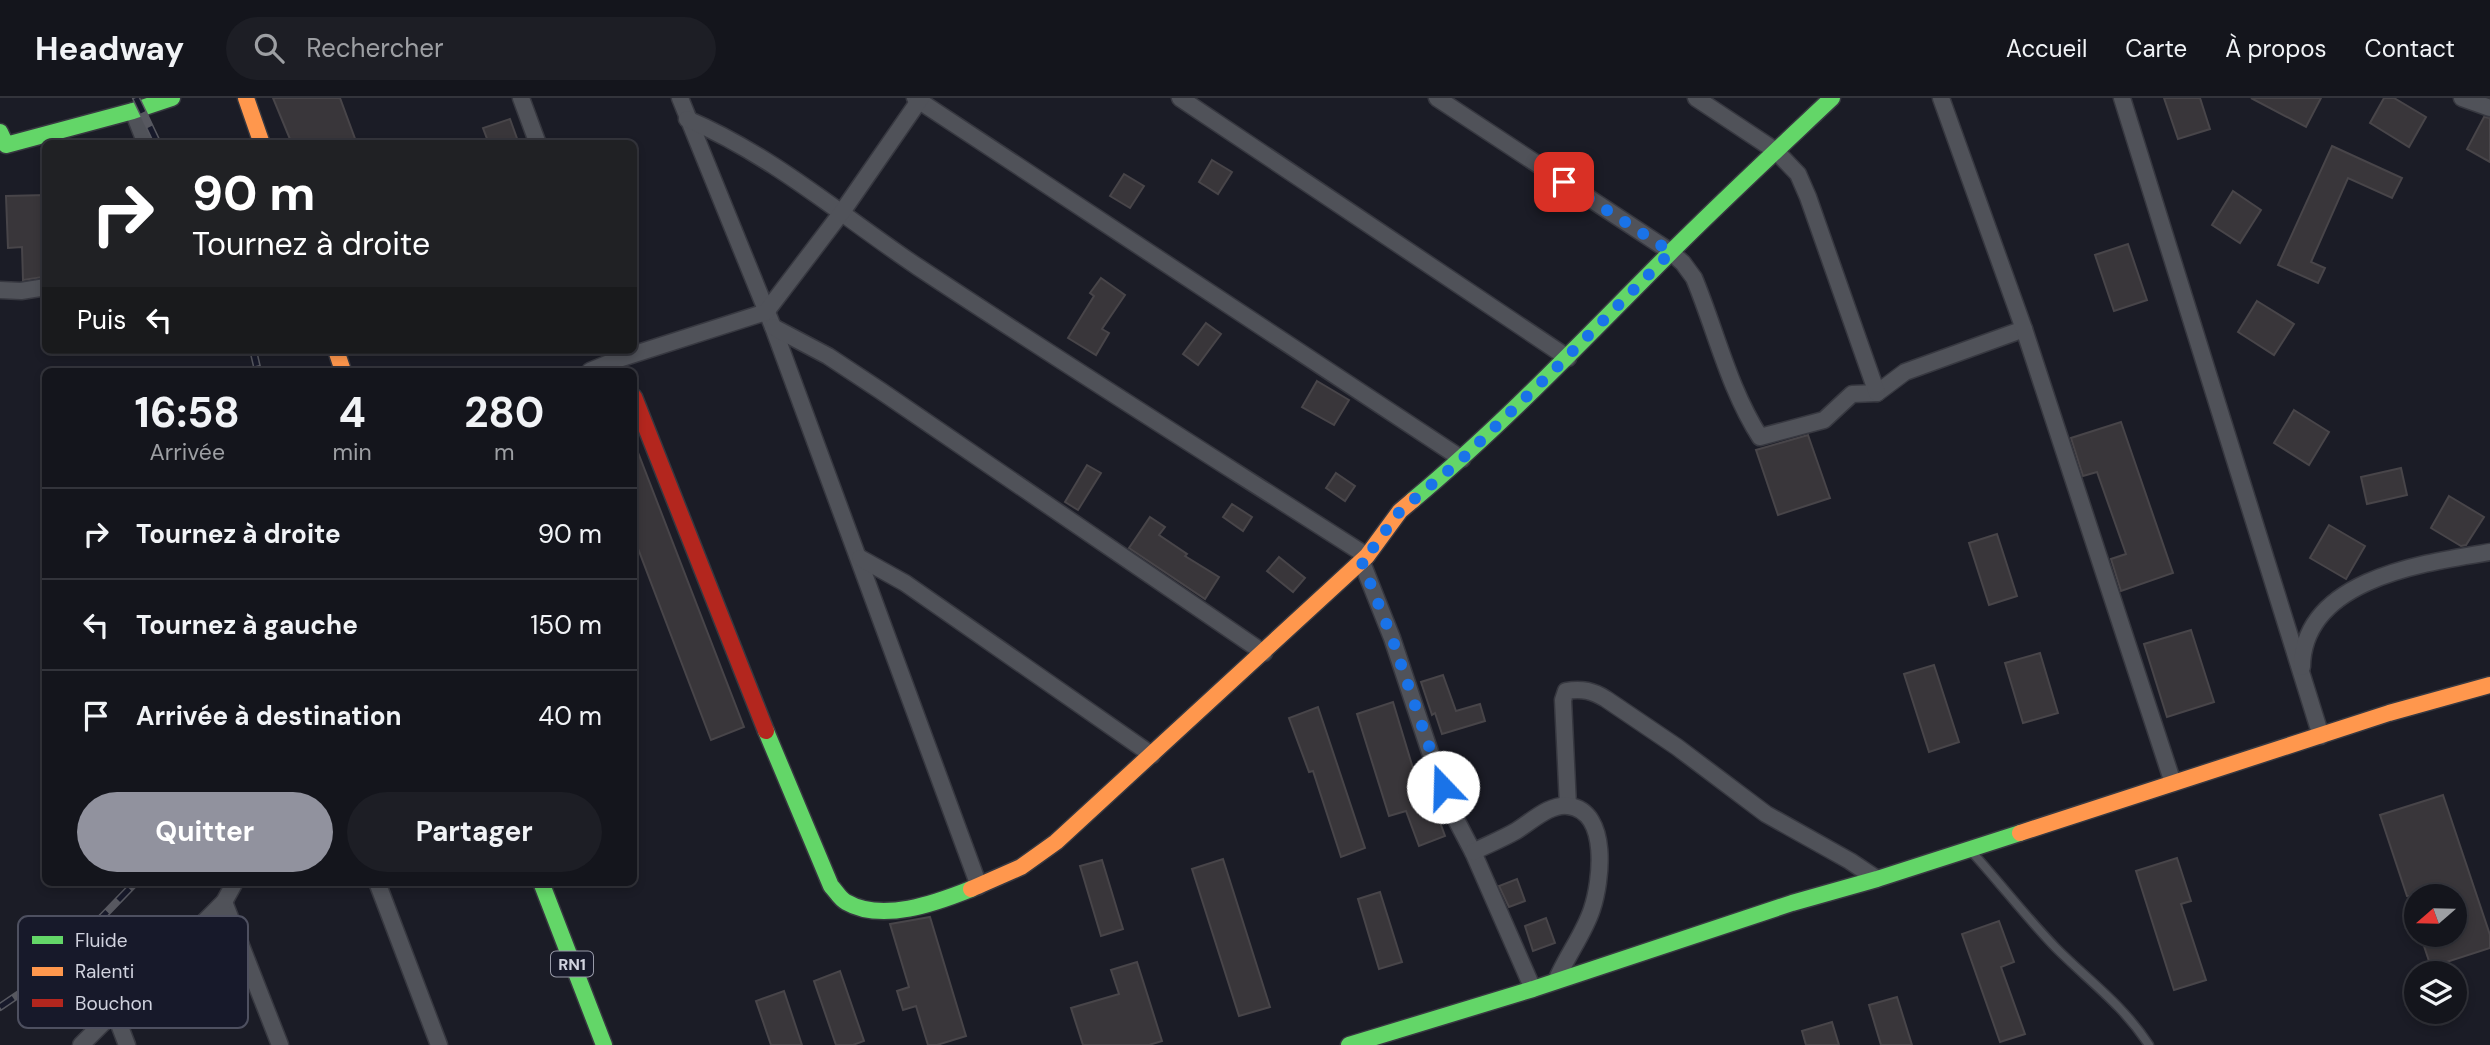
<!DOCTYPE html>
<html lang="fr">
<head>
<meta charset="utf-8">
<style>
	body { margin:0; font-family:"DM Sans",sans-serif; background:#1d1e25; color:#f1f3f6; height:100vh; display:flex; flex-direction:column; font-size:26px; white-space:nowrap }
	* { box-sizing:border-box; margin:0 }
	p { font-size:23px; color:#9d9fa3 }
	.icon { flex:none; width:38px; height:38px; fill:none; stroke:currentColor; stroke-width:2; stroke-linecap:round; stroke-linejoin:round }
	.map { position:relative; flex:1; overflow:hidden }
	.details { position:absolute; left:42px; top:270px; width:595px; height:518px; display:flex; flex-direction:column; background:#14151c; border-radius:10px; box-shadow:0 4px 10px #0003,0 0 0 2px #33343b }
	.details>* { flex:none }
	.top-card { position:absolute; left:42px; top:42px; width:595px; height:214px; border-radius:10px; box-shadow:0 4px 10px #0003,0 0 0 2px #33343b; background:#202124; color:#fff; overflow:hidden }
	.needle { width:46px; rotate:250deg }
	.buttons { position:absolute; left:2404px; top:786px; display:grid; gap:14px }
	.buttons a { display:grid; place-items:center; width:63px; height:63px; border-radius:50%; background:#14151c; box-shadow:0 4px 10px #0003,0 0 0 2px #33343b; font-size:35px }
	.pin { position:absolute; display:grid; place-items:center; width:60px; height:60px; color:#fff; margin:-30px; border-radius:14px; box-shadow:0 4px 10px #0006 }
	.me { position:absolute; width:77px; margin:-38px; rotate:339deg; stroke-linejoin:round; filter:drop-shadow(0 0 5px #0008) }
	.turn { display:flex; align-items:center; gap:24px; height:147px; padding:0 35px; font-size:32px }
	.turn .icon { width:91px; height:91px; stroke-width:2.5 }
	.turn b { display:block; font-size:49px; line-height:60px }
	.then { display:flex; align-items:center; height:66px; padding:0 35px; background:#0003; gap:14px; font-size:26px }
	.eta { display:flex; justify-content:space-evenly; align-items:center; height:119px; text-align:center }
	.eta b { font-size:42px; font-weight:700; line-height:49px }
	.cta { display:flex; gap:14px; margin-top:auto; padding:14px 35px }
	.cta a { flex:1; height:80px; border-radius:42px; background:#91929e; color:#fff; font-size:28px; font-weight:700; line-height:80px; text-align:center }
	.cta a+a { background:#1d1e25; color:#f1f3f6 }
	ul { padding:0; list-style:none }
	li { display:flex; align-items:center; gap:21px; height:91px; padding:0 35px; border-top:2px solid #33343b }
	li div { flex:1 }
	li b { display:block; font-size:26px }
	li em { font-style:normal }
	header { display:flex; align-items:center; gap:42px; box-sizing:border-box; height:98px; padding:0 35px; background:#14151c; border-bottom:2px solid #33343b }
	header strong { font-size:33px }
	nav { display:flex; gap:38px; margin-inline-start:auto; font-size:24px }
	.search { width:490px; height:63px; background:#1d1e25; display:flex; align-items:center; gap:18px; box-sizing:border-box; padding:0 24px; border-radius:38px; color:#9d9fa3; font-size:26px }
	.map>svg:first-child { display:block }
	.building { fill:#39363a; stroke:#484549; stroke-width:2 }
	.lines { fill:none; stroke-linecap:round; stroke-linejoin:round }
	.lane-casing { stroke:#373840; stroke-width:11 }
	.street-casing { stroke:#373840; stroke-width:19 }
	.fast-casing { stroke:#373840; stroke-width:19 }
	.slow-casing { stroke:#373840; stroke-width:19 }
	.jam-casing { stroke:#373840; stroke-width:19 }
	.lane { stroke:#505259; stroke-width:8 }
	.street { stroke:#505259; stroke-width:16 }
	.fast { stroke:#63d668; stroke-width:16 }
	.slow { stroke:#ff974d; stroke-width:16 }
	.jam { stroke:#b3261e; stroke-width:16 }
	.rail-casing { stroke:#575860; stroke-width:8 }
	.rail { stroke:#17192a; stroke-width:5; stroke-dasharray:16; stroke-linecap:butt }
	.route { stroke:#1a73e8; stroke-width:12; stroke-dasharray:0 21.6 }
	.labels { text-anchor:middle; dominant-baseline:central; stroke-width:5; stroke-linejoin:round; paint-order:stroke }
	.shield { fill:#17192a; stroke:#989aa8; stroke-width:2 }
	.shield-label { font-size:16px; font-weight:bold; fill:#d0d2de }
	.key { fill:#17192a; stroke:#4e5060; stroke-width:2 }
	.key-label { font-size:19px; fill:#d0d2de }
</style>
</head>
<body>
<header>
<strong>Headway</strong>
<div class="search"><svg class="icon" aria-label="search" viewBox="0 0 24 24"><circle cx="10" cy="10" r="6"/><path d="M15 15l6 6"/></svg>Rechercher</div>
<nav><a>Accueil</a><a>Carte</a><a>À propos</a><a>Contact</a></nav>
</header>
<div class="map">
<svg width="2490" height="947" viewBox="0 0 2490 947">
	<rect width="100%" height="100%" fill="#1b1c26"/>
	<g class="building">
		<path d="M273,0h67l17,46h-65z"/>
		<path d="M2164,0h36l10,31 -32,10z"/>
		<path d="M2251,0h70l-15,29z"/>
		<path d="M2384,0h10l32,19 -17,30 -39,-24z"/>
		<path d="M2484,19l6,1v44l-23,-13z"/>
		<path d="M510,21l9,25h-30l-6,-16z"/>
		<path d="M2332,48l70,32 -10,20 -44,-20 -37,84 14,6 -7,15 -40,-18z"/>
		<path d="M1212,62l20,12 -14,22 -19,-12z"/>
		<path d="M1124,76l20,12 -14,22 -20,-12z"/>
		<path d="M2233,93l28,19 -21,33 -28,-18z"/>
		<path d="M46,97l-3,82 -20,3 -1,-33 -14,1 -2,-52z"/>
		<path d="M2128,146l19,56 -33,11 -19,-56z"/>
		<path d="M1101,180l24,17 -23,34 7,4 -13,22 -28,-17 26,-42 -4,-3z"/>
		<path d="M2257,203l37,23 -20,31 -36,-23z"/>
		<path d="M1206,225l15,11 -23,31 -15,-11z"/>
		<path d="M1317,283l32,19 -15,25 -32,-18z"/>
		<path d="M2294,312l35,22 -20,33 -35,-22z"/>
		<path d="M2121,324l52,151 -52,18 -10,-32 15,-5 -29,-82 -14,4 -12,-38z"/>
		<path d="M1808,337l22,63 -52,17 -22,-65z"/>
		<path d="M634,344l110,285 -33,13 -77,-202z"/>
		<path d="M1087,367l14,8 -23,37 -13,-8z"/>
		<path d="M2401,370l6,27 -40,9 -6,-27z"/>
		<path d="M1336,375l19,13 -10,15 -19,-13z"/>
		<path d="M2449,398l35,21 -18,28 -5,1 -30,-18z"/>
		<path d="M1232,406l20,13 -9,14 -20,-14z"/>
		<path d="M1150,419l15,10 -6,8 28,19 -2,2 34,21 -14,22 -76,-51z"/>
		<path d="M2329,427l36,21 -19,33 -36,-21z"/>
		<path d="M1997,436l20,62 -28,9 -20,-62z"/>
		<path d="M1279,459l26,21 -12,14 -26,-21z"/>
		<path d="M2191,532l23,72 -47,15 -23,-73z"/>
		<path d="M2040,555l18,60 -35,10 -18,-60z"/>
		<path d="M1934,567l25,77 -30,10 -25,-78z"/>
		<path d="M1443,577l13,36 24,-7 5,17 -43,13 -7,-21 -3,2 -11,-33z"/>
		<path d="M1393,604l35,116 9,-4 8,22 -26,10 -13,-35 -17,5 -32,-102z"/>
		<path d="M1318,609l47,141 -24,9 -28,-86 -4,1 -20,-54z"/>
		<path d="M2443,697l47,140v13l-59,19 -11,-33h35v-38h-48l-27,-81z"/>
		<path d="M2177,760l14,43 -10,3 25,76 -32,10 -38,-119z"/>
		<path d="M1223,761l47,148 -31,9 -47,-147z"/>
		<path d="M1102,762l21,69 -22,7 -21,-70z"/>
		<path d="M1517,781l8,22 -16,6 -10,-21z"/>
		<path d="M1380,794l22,70 -23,7 -21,-70z"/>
		<path d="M930,819l36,119 -29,9h-9l-12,-39 -13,4 -6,-19 12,-4 -19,-63z"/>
		<path d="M1546,820l9,25 -22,8 -8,-25z"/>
		<path d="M1999,823l15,41 -13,5 24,67 -25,8 -38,-108z"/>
		<path d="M1137,864l25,79 -13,4h-66l-12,-37 48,-14 -8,-24z"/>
		<path d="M840,873l24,70 -11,4h-17l-22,-64z"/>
		<path d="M784,893l18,54h-31l-15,-44z"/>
		<path d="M1897,899l15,48h-31l-12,-40z"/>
		<path d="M1832,924l7,23h-33l-4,-14z"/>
	</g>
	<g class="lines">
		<defs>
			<path id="lane" d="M1971,753c29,32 55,66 85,97 33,33 67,57 93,97"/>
			<g id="street">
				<path d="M521,0l17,46"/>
				<path d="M680,0l93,229 206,559"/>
				<path d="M915,0l547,361"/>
				<path d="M1180,0l388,260"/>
				<path d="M1437,0l234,154 12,11 11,15c22,53 35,111 66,159l64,-17 28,-26 25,-1 28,-21 119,-43"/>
				<path d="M1696,0l80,53 22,23 10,23 69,196"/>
				<path d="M1941,0l83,231 149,454"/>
				<path d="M2122,0l199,638"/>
				<path d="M2462,0l28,10"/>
				<path d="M133,13l13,33"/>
				<path d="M687,21c85,36 155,97 231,148 148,98 299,193 449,289"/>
				<path d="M0,192l21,1 25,-4"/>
				<path d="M773,229l55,29 53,35 383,262"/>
				<path d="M590,273l29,-12 147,-47 76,-100 79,-114"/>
				<path d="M860,460l45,25 247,172"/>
				<path d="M1361,462l31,78 42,126 17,46 22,42 60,137"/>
				<path d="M2302,569c1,-88 121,-104 188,-115"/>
				<path d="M1568,708l-5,-106 3,-9c16,-3 27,0 40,8l71,48 89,67 84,47 27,18"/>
				<path d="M1473,754c14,-7 29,-13 43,-21 15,-9 34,-28 53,-25 41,6 32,76 23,103 -8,25 -25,46 -36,72"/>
				<path d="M377,784l62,163"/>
				<path d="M224,804l56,143"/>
				<path d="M114,913l13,34"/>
				<path d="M81,947l143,-143 11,-20"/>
			</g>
			<g id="fast">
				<path d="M0,34l6,13 127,-34 39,-13"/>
				<path d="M1413,402c92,-77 173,-163 257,-247 53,-53 108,-104 162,-155"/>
				<path d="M766,633l65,155c5,5 9,13 15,16 36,21 90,1 125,-13"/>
				<path d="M541,784l63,163"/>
				<path d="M1349,947l184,-56 259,-86 85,-24 143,-46"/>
			</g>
			<g id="slow">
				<path d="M246,0l16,46"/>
				<path d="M336,252l7,21"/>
				<path d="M2020,735l369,-120 101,-28"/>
				<path d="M971,791l50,-22 35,-25 311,-286 33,-45 13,-11"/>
			</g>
			<path id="jam" d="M634,299l132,334"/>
		</defs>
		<use href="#lane" class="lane-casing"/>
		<use href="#street" class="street-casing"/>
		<use href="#fast" class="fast-casing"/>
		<use href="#slow" class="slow-casing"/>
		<use href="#jam" class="jam-casing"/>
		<use href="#lane" class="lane"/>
		<use href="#street" class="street"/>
		<use href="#fast" class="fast"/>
		<use href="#slow" class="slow"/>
		<use href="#jam" class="jam"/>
		<defs>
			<g id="rail">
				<path d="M136,0l22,46"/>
				<path d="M253,252l5,21"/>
				<path d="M0,909l44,-30 92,-95"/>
			</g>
		</defs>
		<use href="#rail" class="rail-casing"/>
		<use href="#rail" class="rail"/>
	</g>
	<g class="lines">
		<path class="route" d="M1443,689l-51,-149 -31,-78 6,-4 33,-45 62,-52 88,-85 121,-122 -107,-70"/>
	</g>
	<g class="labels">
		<rect class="shield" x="551" y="853.5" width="42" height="25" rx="5"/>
		<g class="shield-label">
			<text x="572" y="866">RN1</text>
		</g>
	</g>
	<rect x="18" y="818" width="230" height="112" rx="10" class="key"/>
	<rect x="32" y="838" width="31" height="8" fill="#63d668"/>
	<rect x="32" y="869" width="31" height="9" fill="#ff974d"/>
	<rect x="32" y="901" width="31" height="8" fill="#b3261e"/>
	<g class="key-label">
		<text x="75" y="849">Fluide</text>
		<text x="75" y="880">Ralenti</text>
		<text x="75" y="912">Bouchon</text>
	</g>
</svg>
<div class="buttons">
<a><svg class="needle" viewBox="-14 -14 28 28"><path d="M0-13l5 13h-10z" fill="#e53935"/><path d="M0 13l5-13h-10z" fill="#9d9fa3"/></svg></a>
<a><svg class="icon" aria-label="layers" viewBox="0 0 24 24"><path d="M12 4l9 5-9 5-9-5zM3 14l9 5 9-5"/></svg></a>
</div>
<div class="pin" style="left:1564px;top:84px;background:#d93025"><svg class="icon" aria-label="arrive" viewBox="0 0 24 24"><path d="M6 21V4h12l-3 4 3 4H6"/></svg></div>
<svg class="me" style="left:1443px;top:689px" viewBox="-20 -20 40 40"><circle r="19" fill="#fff"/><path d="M0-13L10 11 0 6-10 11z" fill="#1a73e8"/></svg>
<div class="top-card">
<div class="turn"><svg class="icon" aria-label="right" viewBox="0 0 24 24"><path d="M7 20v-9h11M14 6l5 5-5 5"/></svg><div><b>90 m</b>Tournez à droite</div></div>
<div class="then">Puis<svg class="icon" aria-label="left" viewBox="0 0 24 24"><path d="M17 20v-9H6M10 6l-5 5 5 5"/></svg></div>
</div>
<section class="details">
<div class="eta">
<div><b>16:58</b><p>Arrivée</p></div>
<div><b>4</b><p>min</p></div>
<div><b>280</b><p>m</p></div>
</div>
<ul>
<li><svg class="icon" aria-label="right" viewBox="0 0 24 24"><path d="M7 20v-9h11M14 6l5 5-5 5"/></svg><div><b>Tournez à droite</b></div><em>90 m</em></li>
<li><svg class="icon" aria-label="left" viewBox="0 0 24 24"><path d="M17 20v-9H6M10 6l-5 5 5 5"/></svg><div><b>Tournez à gauche</b></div><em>150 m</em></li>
<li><svg class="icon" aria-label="arrive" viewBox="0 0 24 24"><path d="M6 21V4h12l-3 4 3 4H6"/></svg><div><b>Arrivée à destination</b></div><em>40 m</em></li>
</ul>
<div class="cta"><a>Quitter</a><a>Partager</a></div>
</section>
</div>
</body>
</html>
